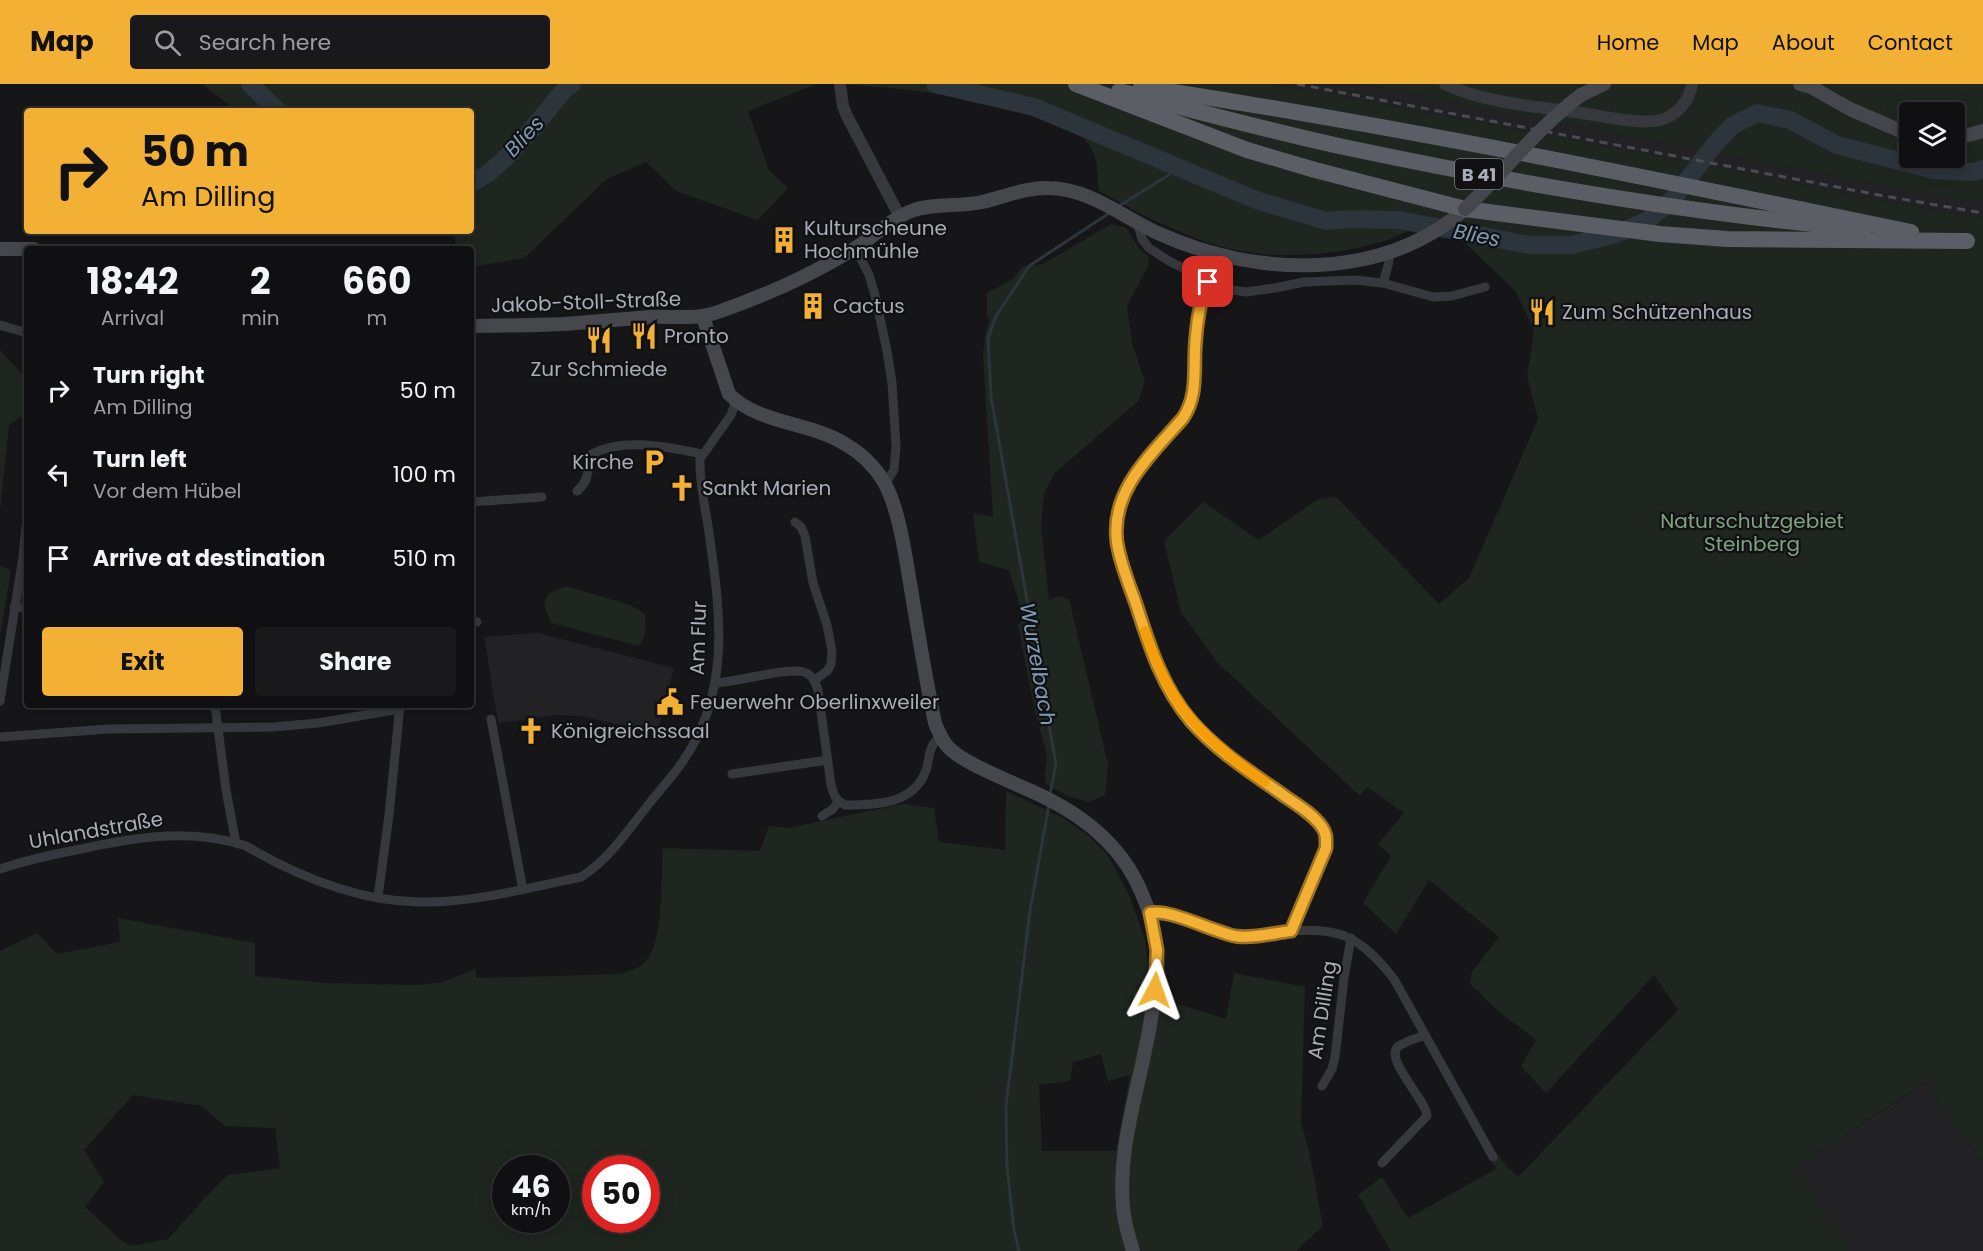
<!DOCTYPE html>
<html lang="en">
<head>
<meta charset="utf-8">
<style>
	body { margin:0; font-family:Poppins,sans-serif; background:#19191b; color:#f1f3f6; height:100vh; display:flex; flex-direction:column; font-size:22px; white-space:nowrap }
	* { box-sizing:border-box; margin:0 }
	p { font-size:20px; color:#9c9d9f }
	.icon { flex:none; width:33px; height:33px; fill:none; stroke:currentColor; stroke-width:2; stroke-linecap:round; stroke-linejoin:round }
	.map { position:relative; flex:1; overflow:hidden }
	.side { position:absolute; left:24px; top:162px; width:450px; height:462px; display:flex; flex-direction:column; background:#101012; border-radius:6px; box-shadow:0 3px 15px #0003,0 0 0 2px #303032 }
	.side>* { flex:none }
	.hud { position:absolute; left:24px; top:24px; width:450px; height:126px; border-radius:6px; box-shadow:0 3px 15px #0003,0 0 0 2px #303032; background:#f2b134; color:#111; overflow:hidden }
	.tools { position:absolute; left:1899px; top:18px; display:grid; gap:12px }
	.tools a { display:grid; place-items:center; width:66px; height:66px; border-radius:6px; background:#101012; box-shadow:0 3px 15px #0003,0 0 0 2px #303032; font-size:30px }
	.speed { position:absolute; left:492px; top:1071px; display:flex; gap:12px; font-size:30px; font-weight:700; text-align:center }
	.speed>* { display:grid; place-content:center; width:78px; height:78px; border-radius:50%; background:#101012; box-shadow:0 3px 15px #0003,0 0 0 2px #303032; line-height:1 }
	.speed small { font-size:15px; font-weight:400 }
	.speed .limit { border:9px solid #d22; background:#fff; color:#111 }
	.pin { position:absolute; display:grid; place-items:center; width:51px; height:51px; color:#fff; margin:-26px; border-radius:12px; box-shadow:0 3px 9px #0006 }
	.me { position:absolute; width:66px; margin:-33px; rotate:4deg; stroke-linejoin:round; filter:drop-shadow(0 0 4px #0008) }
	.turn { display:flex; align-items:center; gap:21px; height:126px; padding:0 18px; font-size:27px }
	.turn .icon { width:78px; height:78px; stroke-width:2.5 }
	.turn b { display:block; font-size:42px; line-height:51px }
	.eta { display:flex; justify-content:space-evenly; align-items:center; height:102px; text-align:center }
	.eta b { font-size:36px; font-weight:700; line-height:42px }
	.cta { display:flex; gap:12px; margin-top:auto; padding:12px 18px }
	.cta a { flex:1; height:69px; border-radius:6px; background:#f2b134; color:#111; font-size:24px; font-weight:700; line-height:69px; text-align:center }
	.cta a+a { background:#19191b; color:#f1f3f6 }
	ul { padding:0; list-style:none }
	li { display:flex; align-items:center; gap:18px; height:84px; padding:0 18px }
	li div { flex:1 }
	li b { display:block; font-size:22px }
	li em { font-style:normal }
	header { display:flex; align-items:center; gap:36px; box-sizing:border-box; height:84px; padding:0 30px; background:#f2b134; color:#111 }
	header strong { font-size:28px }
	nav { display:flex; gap:33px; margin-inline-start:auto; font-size:21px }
	.search { width:420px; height:54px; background:#19191b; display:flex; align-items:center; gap:15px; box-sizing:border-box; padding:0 21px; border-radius:6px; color:#9c9d9f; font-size:22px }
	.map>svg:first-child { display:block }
	.built { fill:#222225 }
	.green { fill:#1e261f; fill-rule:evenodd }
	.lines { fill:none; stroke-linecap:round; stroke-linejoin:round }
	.stream { stroke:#2c353c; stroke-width:3 }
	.river { stroke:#2c353c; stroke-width:18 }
	.minor { stroke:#37383d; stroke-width:9 }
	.tertiary { stroke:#37383d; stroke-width:12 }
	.secondary { stroke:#45474d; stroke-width:14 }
	.trunk { stroke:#5b5e65; stroke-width:16 }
	.rail { stroke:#4a4c52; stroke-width:3; stroke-dasharray:8 6; stroke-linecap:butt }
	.secondary-bridge { stroke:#45474d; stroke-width:14 }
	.route-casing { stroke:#9d7322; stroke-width:15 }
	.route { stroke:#f2b134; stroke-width:10 }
	.slow { stroke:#f59e0b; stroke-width:10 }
	.labels { text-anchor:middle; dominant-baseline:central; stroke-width:4.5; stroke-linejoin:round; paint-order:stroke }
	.shield { fill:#111113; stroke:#7b7e86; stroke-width:1.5 }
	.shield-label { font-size:18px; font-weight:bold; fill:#a8adb8 }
	.poi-label { font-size:20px; fill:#a8adb8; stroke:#111113; text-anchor:start }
	.street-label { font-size:20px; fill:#a8adb8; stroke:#111113 }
	.park-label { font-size:20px; fill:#7fa381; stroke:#111113 }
	.water-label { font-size:21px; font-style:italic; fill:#7f9bb3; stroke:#111113 }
</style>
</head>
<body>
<header>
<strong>Map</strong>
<div class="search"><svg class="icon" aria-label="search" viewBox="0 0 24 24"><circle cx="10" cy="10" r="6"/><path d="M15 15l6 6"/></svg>Search here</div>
<nav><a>Home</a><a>Map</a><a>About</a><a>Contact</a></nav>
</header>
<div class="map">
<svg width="1983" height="1167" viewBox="0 0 1983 1167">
	<rect width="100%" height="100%" fill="#161618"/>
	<g class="built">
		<path d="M1272,0h88l124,23 402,79 97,16v16l-100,-17 -200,-40z"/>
		<path d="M538,549l136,35 -17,65 -77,-17 -23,-1 -59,8 -14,-86z"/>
		<path d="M1927,998l30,48 26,32v89h-132l-56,-84z"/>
	</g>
	<g class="green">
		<path d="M202,0h615l-69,27 21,59 19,18 -30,32 -82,-29 -30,-29 -39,17 -83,79 -53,9v-18h-15l-2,-18h17v-120h-234z"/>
		<path d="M839,0h433l412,77 199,40 100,17v944l-26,-32 -31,-48 -131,85 56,84h-460l-33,-56 24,-18 26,41 88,-49 -6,-11 5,-7 13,17 10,9 160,-167 -24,-35 -108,118 -25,-27 15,-26 -38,-29 -28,-27 2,-12 27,-35 -70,-57 -33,54 -33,-31 28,-47 -13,-12 26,-31 -37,-26 -7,9 -143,-134 -36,-50 -17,-71 39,-39 56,38 59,-41 18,-2 103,107 30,-26 69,-159 -11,-43 7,-45 -18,-39 -60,-58 -30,-13c-14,7 -27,16 -42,20 -43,14 -99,18 -144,10 -28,-5 -56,-17 -82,-29 -21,-9 -40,-21 -60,-32 0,-20 0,-37 -14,-51 -6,-6 -17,-9 -25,-12 -68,-30 -146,-38 -220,-43z"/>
		<path d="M1360,0h623v118l-97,-16zM1910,28h44v46h-44z"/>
		<path d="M1111,140l15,4 13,20 10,9 -1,9 -21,40 5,37 13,39 -7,19 -83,72 -11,20 -3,34 8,73 9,-4 11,3 39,165 -3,31 -16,7 -21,-6 -22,-12 -1,-10 2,-19 -12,-44 -17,-86 6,-6 -15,-49 -30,-8 -6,-49 20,4 -10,-162 3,-24 4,-11 -3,-3v-24l27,-15 9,-12 20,-2z"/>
		<path d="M0,266l27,29v34l-18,12 -9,84z"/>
		<path d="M0,481l11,6 -11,65z"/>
		<path d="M566,502l64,19 15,9c1,11 1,23 -6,32l-88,-23 -7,-18 4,-11z"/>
		<path d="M1006,707l55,26 27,18 20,21 22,41 15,43 3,27 -2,27 80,25 8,-46 71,14 -4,135 8,29 14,75 -27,25h-1296v-300l37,-18 20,21 63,-12 -2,-24 137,25v33l71,7 91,2 26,-3 32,-13 2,9 143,-4c9,-3 18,-5 25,-12 19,-17 16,-88 18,-114l97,3 9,-25 19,2 115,-24 31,4 5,34 66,8zM1101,970l7,27 22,-6 -14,76h-74l-3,-66 31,-4 3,-19zM133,1011l69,11 23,20 50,2 5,40 -52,7 -14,13 -46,51 -36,7 -10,-5 -37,-34 19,-25 -20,-32zM506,1084h50v52h-50zM596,1084h50v52h-50z"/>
	</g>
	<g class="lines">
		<g class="stream">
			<path d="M1119,122l61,-38"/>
			<path d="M1050,710l6,-30 -65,-368 -3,-58 8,-22 33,-50 82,-54"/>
			<path d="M1019,1167l-5,-21 -7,-64 -1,-60 24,-195 19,-107"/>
		</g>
		<g class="river">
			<path d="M250,0l28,27"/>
			<path d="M935,0l99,23 222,93 70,21 23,-2 50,1 130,25h42l45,-11 32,-14 25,-21 41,-54 19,-20 24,-12 33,7 47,25 97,25 40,2 9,-3"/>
			<path d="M471,99c33,-14 70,-66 94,-94l7,-5"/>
		</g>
		<g class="minor">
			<path d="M1137,138l5,17 7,9 20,13 55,28 22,3 29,-4 29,-6 51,-2 28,3 50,14 19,-1 33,-9"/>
			<path d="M856,165l13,26 6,20 12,56 5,32 4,63 -2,24 -9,14"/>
			<path d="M1208,198c-18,40 -6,85 -18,126 -22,33 -59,59 -71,98 -9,28 4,58 12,84 15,46 29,94 61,131 13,15 28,27 44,39 17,13 34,26 51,38 12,8 27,17 35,29 5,7 4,13 4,21l-35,83"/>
			<path d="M1383,199l6,-21v-10"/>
			<path d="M0,241l27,8"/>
			<path d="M577,407c14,-12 9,-21 15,-37 31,-17 77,-7 110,0"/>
			<path d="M471,418l71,-5"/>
			<path d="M795,438l6,5 4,9 8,47 14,42 5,26 -1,13 -3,6 -13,10"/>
			<path d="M14,523l13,1"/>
			<path d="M471,538h6"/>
			<path d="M715,599c22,-1 73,-16 89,-11 9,3 11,10 14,18l13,95c3,10 4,15 14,20 30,0 69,0 81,-35 4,-12 2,-26 15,-33"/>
			<path d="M0,617l23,-144 4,-41"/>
			<path d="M215,621l11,85 10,53"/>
			<path d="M491,635l32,171"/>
			<path d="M0,653l108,-8 165,-2 45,-4 82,-14"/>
			<path d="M732,690l96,-14"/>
			<path d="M822,732l11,-7 5,-7"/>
			<path d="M0,785c27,-9 54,-15 81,-20 55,-12 110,-21 165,-3 53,31 111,55 173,56 54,1 109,-14 162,-25 29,-18 50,-51 71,-77 10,-13 22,-25 31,-39 47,-68 38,-144 27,-221 -3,-26 -11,-55 -10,-81l31,-44 5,-14"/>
			<path d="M378,813l11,-82 11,-110"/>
			<path d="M1150,829c24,-5 61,20 88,23 15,2 31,-2 45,-4 55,-7 77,4 111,47l99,178"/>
			<path d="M1322,1002l10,-17 3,-12 9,-79 7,-40"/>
			<path d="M1382,1079l45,-47c0,-16 -45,-58 -28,-70 7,-5 18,-8 26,-11"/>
		</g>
		<g class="tertiary">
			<path d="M840,0l3,22 4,10 53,101"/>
			<path d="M1445,0c42,20 91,22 136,29 23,3 56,12 79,7 17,-4 29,-19 32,-36"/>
		</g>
		<g class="secondary">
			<path d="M1800,0l11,3 39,22 60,26"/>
			<path d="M1581,11l23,-11"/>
			<path d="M1954,55l29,-8"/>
			<path d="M0,165h34"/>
			<path d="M703,233l26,77c29,30 82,28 116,50 16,9 30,23 39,38 15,27 21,71 26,101 8,47 15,94 25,140 3,8 7,17 13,24 17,18 72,38 96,50 43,21 80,52 98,97 8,18 14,37 15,57 2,18 -1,36 -4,54 -8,67 -36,134 -30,202 1,15 6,30 10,44"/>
			<path d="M471,242c35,-1 71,0 106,-3 24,-2 49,-4 73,-6 23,-1 46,3 68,-5 46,-16 93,-37 134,-62 21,-12 39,-32 62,-40 22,-7 46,-3 68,-8 22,-5 45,-15 67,-14 43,1 74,30 111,46 95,43 222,48 305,-25"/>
		</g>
		<g class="trunk">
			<path d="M1076,0l171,66 68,20 150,39 195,25 67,5 240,2"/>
			<path d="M1141,3c258,39 514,92 770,145"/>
			<path d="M1119,7c74,19 146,39 220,55 174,37 347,67 524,83"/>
		</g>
		<path class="rail" d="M1297,0l587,112 99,17"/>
		<path class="secondary-bridge" d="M1465,125c39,-37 72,-81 116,-114"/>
	</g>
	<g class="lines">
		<defs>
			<path id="route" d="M1155,906l2,-40 -7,-37c21,-4 61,18 85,23 18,3 38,-3 56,-5l35,-83c0,-8 1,-14 -4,-21 -9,-13 -26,-23 -39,-32 -31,-22 -66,-44 -92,-74 -28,-33 -41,-73 -54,-114 -7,-21 -17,-43 -20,-65 -7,-52 35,-88 66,-124 14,-21 11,-43 12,-67 1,-22 4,-49 13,-69"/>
		</defs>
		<use href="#route" class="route-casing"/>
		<use href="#route" class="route"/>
		<path class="slow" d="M1145,547c24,74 56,107 120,151"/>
	</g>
	<defs>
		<symbol id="building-bare" viewBox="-9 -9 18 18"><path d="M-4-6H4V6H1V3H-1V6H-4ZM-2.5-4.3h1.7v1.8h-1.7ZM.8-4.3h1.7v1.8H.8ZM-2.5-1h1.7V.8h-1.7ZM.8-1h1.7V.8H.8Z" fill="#f2b134" stroke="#111113" stroke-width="2.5" paint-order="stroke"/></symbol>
		<symbol id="restaurant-bare" viewBox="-9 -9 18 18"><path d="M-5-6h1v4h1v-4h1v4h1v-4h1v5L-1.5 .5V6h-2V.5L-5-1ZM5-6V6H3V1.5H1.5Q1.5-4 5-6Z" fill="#f2b134" stroke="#111113" stroke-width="2.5" paint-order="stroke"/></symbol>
		<symbol id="parking-bare" viewBox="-9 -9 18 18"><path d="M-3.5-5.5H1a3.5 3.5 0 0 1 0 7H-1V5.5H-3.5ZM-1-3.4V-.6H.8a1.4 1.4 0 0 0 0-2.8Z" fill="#f2b134" stroke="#111113" stroke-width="2.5" paint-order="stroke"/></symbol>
		<symbol id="church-bare" viewBox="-9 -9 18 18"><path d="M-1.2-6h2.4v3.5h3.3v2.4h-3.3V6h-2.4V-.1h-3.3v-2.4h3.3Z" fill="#f2b134" stroke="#111113" stroke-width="2.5" paint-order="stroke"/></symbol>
		<symbol id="civic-bare" viewBox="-9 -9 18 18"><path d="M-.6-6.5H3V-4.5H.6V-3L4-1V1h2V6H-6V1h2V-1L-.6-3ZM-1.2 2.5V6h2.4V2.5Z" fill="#f2b134" stroke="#111113" stroke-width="2.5" paint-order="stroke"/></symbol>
	</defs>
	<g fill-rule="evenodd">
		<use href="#building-bare" x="765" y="137" width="38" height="38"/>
		<use href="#building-bare" x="794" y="203" width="38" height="38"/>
		<use href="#restaurant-bare" x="1523" y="209" width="38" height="38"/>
		<use href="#restaurant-bare" x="625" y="233" width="38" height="38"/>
		<use href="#restaurant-bare" x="580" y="237" width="38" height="38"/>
		<use href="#parking-bare" x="635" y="359" width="38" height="38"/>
		<use href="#church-bare" x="663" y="385" width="38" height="38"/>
		<use href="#civic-bare" x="651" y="599" width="38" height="38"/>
		<use href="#church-bare" x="512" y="628" width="38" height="38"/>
	</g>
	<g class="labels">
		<rect class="shield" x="1455" y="75" width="48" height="30" rx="4.5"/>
		<g class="shield-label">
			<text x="1479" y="90">B 41</text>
		</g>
		<g class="poi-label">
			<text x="804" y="144">Kulturscheune<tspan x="804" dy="23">Hochmühle</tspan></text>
			<text x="833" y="222">Cactus</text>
			<text x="1562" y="228">Zum Schützenhaus</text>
			<text x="664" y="252">Pronto</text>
			<text x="599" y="285" text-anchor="middle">Zur Schmiede</text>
			<text x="634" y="378" text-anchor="end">Kirche</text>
			<text x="702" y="404">Sankt Marien</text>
			<text x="690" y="618">Feuerwehr Oberlinxweiler</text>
			<text x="551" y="647">Königreichssaal</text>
		</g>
		<g class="street-label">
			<text transform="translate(586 218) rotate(-2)">Jakob-Stoll-Straße</text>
			<text transform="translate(698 554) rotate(-88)">Am Flur</text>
			<text transform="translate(96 746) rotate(-10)">Uhlandstraße</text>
			<text transform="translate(1322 926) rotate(-81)">Am Dilling</text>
		</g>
		<g class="park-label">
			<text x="1752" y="437">Naturschutzgebiet<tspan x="1752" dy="23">Steinberg</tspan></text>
		</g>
		<g class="water-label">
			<text transform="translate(524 52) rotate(-47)">Blies</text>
			<text transform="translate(1477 151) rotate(11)">Blies</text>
			<text transform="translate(1038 580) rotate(80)">Wurzelbach</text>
		</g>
	</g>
</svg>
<div class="tools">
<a><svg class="icon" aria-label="layers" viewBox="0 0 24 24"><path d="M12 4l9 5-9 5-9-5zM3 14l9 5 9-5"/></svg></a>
</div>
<div class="speed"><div>46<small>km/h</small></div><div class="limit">50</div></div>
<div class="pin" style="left:1208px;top:198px;background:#d93025"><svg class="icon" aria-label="arrive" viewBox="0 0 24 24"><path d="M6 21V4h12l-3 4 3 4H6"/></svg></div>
<svg class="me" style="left:1155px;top:906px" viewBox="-20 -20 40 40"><path d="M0-17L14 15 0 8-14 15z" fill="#f2b134" stroke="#fff" stroke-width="4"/></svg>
<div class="hud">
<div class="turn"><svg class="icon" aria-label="right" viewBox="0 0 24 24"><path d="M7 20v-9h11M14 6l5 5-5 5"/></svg><div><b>50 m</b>Am Dilling</div></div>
</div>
<section class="side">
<div class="eta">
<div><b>18:42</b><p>Arrival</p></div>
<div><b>2</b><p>min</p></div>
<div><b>660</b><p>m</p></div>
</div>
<ul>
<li><svg class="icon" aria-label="right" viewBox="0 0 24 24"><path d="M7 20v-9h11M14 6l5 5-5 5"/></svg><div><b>Turn right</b><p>Am Dilling</p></div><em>50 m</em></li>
<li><svg class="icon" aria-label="left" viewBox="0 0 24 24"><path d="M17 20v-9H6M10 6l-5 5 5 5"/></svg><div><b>Turn left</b><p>Vor dem Hübel</p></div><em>100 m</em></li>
<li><svg class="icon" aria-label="arrive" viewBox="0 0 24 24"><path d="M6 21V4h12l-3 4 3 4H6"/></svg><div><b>Arrive at destination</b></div><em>510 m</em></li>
</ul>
<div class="cta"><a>Exit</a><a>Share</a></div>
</section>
</div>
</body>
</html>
